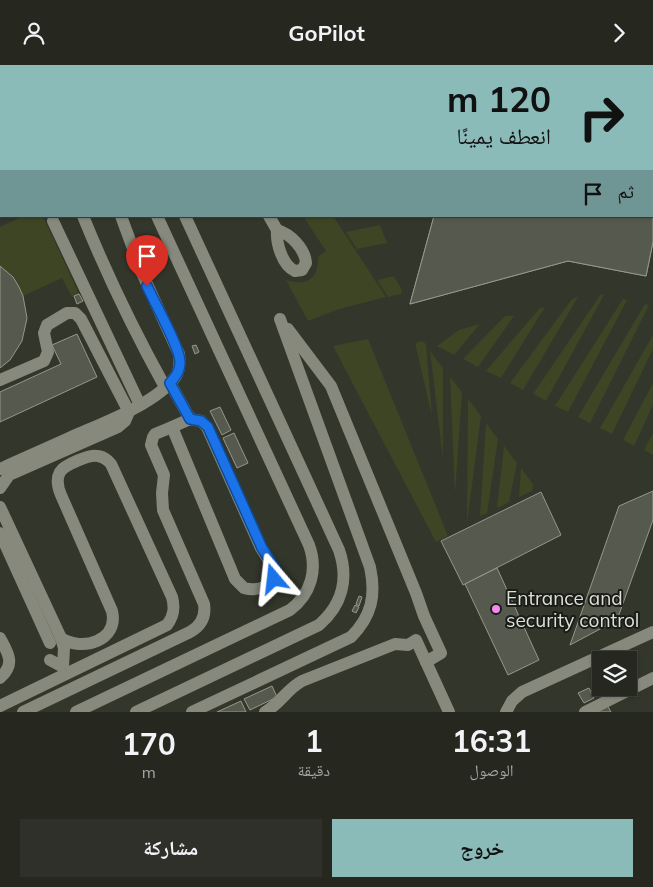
<!DOCTYPE html>
<html lang="ar">
<head>
<meta charset="utf-8">
<style>
	body { margin:0; font-family:Mulish,"Noto Naskh Arabic",sans-serif; background:#2e3029; color:#f1f3f6; direction:rtl; height:100vh; display:flex; flex-direction:column; font-size:19px; white-space:nowrap }
	* { box-sizing:border-box; margin:0 }
	p { font-size:16px; color:#a4a6a5 }
	.icon { flex:none; width:28px; height:28px; fill:none; stroke:currentColor; stroke-width:2; stroke-linecap:round; stroke-linejoin:round }
	.map { position:relative; height:647px; overflow:hidden; direction:ltr }
	.panel { display:flex; flex-direction:column; background:#262820; flex:1 }
	.panel>* { flex:none }
	.banner { position:absolute; left:0px; top:0px; width:654px; height:152px; box-shadow:0 1px 4px #0004,0 0 0 1px #42443e; direction:rtl; background:#8bbbb9; color:#111; overflow:hidden }
	.tools { position:absolute; left:592px; top:586px; display:grid; gap:10px }
	.tools a { display:grid; place-items:center; width:45px; height:45px; border-radius:0px; background:#262820; box-shadow:0 1px 4px #0004,0 0 0 1px #42443e; font-size:25px }
	.pin { position:absolute; display:grid; place-items:center; width:42px; height:42px; color:#fff; margin:-51px -21px; border-radius:50% 50% 50% 0; rotate:-45deg; box-shadow:0 0 5px #0007 }
	.pin .icon { rotate:45deg }
	.me { position:absolute; width:55px; margin:-28px; rotate:343deg; stroke-linejoin:round; filter:drop-shadow(0 0 4px #0008) }
	.turn { display:flex; align-items:center; gap:18px; height:105px; padding:0 20px; font-size:22px }
	.turn .icon { width:65px; height:65px; stroke-width:2.5 }
	.turn b { display:block; font-size:35px; line-height:42px }
	.then { display:flex; align-items:center; height:48px; padding:0 20px; background:#0003; gap:10px; font-size:19px }
	.eta { display:flex; justify-content:space-evenly; align-items:center; height:85px; text-align:center }
	.eta b { font-size:30px; font-weight:700; line-height:35px }
	.action { display:flex; gap:10px; margin-top:auto; padding:10px 20px }
	.action a { flex:1; height:58px; border-radius:0px; background:#8bbbb9; color:#111; font-size:20px; font-weight:700; line-height:58px; text-align:center }
	.action a+a { background:#2e3029; color:#f1f3f6 }
	header { display:flex; justify-content:space-between; align-items:center; height:65px; padding:0 20px; background:#262820; font-size:22px; font-weight:700 }
	.map>svg:first-child { display:block }
	.green { fill:#3e4525 }
	.building { fill:#565a4e; stroke:#94988b }
	.lines { fill:none; stroke-linecap:round; stroke-linejoin:round }
	.minor { stroke:#86897c; stroke-width:12 }
	.route-casing { stroke:#114b97; stroke-width:12 }
	.route { stroke:#1a73e8; stroke-width:9 }
	.poi-dot { fill:#f489ef; stroke:#1b1c17; stroke-width:2 }
	.labels { text-anchor:middle; dominant-baseline:central; stroke-width:4; stroke-linejoin:round; paint-order:stroke }
	.poi-label { font-size:19px; fill:#dddfd8; stroke:#1b1c17; text-anchor:start }
</style>
</head>
<body>
<header><svg class="icon" aria-label="forward" viewBox="0 0 24 24"><path d="M9 5l7 7-7 7"/></svg>GoPilot<svg class="icon" aria-label="person" viewBox="0 0 24 24"><circle cx="12" cy="8" r="4"/><path d="M4 21q1-7 8-7t8 7"/></svg></header>
<div class="map">
<svg width="653" height="647" viewBox="0 0 653 647">
	<rect width="100%" height="100%" fill="#33362b"/>
	<g class="green">
		<path d="M23,151h20l36,78 -7,3 -10,-19 -39,18 -10,-19 -13,-11v-39z"/>
		<path d="M303,151h30l53,81 -47,12 -31,12 -22,-41c20,7 33,-1 32,-23l8,-6z"/>
		<path d="M380,160l7,18 -30,6 -11,-17z"/>
		<path d="M394,211l8,14 -1,4 -13,3 -11,-17z"/>
		<path d="M601,229l3,1 -58,106 -13,-7z"/>
		<path d="M578,232l-55,93 -13,-7 62,-84z"/>
		<path d="M623,234l4,1 -59,112 -13,-6z"/>
		<path d="M645,239l4,1 -59,118 -12,-6z"/>
		<path d="M545,242l-44,71 -15,-7 54,-63z"/>
		<path d="M505,251h9l-36,51 -15,-8z"/>
		<path d="M480,259l-26,31 -17,-9 22,-16z"/>
		<path d="M653,270v14l-41,85 -12,-6z"/>
		<path d="M368,274l80,197 -12,6 -103,-196z"/>
		<path d="M422,276l4,3 6,72 -17,-73z"/>
		<path d="M430,286l13,17v91z"/>
		<path d="M450,312l12,15 -7,102z"/>
		<path d="M653,318v22l-19,41 -11,-6z"/>
		<path d="M468,334l13,17 -14,107z"/>
		<path d="M486,358l12,16 -11,74 -7,3z"/>
		<path d="M653,368v22l-9,-5z"/>
		<path d="M504,381l13,17 -8,39 -12,6z"/>
		<path d="M521,403l12,16 -1,7 -13,6z"/>
	</g>
	<g class="building">
		<path d="M461,0h192v177l-7,34 -78,-15 -158,43 24,-88h218v-150h-191z"/>
		<path d="M461,0h192v177l-7,34 -78,-15 -158,43 24,-88h218v-150h-191z"/>
		<path d="M0,201l13,11 6,10 4,9 4,22 -5,23 -12,19 -10,8z"/>
		<path d="M79,229l4,7 -6,3 -3,-8z"/>
		<path d="M77,269l20,43 -97,45v-30l61,-28 -9,-19z"/>
		<path d="M196,280l3,7 -4,2 -3,-8z"/>
		<path d="M220,342l11,23 -9,5 -12,-24z"/>
		<path d="M234,368l14,30 -11,5 -14,-30z"/>
		<path d="M653,426v29l-36,100 -47,25 49,-139z"/>
		<path d="M541,427l20,43 -98,50 -22,-44z"/>
		<path d="M497,503l42,92 -31,15 -43,-91z"/>
		<path d="M359,531l3,1 -3,9 -3,-2z"/>
		<path d="M355,540l4,2 -3,6 -4,-2z"/>
		<path d="M272,621l5,11 -27,13 -6,-11z"/>
		<path d="M589,623l5,10 -10,5 -6,-10z"/>
		<path d="M241,636l5,11h-29z"/>
		<path d="M607,640l4,7h-18z"/>
	</g>
	<g class="lines">
		<g class="minor">
			<path d="M85,0v1"/>
			<path d="M114,0l1,1"/>
			<path d="M182,0l1,1"/>
			<path d="M83,151c24,59 51,115 82,171"/>
			<path d="M269,151l8,14"/>
			<path d="M53,156l87,184"/>
			<path d="M277,165c14,4 28,19 29,33l-4,7 -7,1c-13,-6 -19,-28 -18,-41z"/>
			<path d="M288,264l43,57 85,207 8,23 17,37 -15,9"/>
			<path d="M0,315l44,-19 4,-9 -4,-19 3,-8 20,-12h8l6,6 48,93 -4,9 -7,6 -109,48 -9,13"/>
			<path d="M170,318l20,36"/>
			<path d="M190,354l11,2 6,6 54,121 14,22c0,16 -17,22 -31,18l-9,-9 -63,-152z"/>
			<path d="M0,404c26,-12 52,-23 78,-35 28,-12 80,-32 98,-58 4,-7 4,-15 3,-22l-37,-81 -21,-57"/>
			<path d="M0,442l61,131 3,10 -1,19 -13,-7"/>
			<path d="M0,468l50,110"/>
			<path d="M0,573c8,15 16,26 0,40"/>
			<path d="M0,641l167,-81c7,-9 8,-17 5,-28l-61,-133c-3,-4 -7,-7 -13,-8 -8,-2 -34,9 -38,16 -4,7 -2,16 1,23l51,116c7,30 -30,41 -51,27"/>
			<path d="M23,647l167,-80c11,-6 16,-15 14,-28l-41,-94 -1,-17 2,-18 -13,-30 2,-8 2,-3 17,-7"/>
			<path d="M76,647l214,-102c21,-16 28,-40 19,-65l-152,-329"/>
			<path d="M136,647l183,-87c23,-20 30,-46 20,-75l-154,-334"/>
			<path d="M192,647l159,-75c21,-21 25,-42 19,-70l-90,-248"/>
			<path d="M265,647c15,-8 22,-23 37,-31l93,-37 13,1 8,-5 33,72"/>
			<path d="M506,647l6,-11 10,-9 131,-60"/>
			<path d="M585,647l68,-34"/>
		</g>
	</g>
	<g class="lines">
		<defs>
			<path id="route" d="M147,221c7,16 33,61 33,76 0,9 -4,14 -10,21l20,36 11,2 7,6 54,121 14,22 -2,9"/>
		</defs>
		<use href="#route" class="route-casing"/>
		<use href="#route" class="route"/>
	</g>
	<circle class="poi-dot" cx="496" cy="544" r="5"/>
	<g class="labels">
		<g class="poi-label">
			<text x="506" y="533">Entrance and<tspan x="506" dy="22">security control</tspan></text>
		</g>
	</g>
</svg>
<div class="tools">
<a><svg class="icon" aria-label="layers" viewBox="0 0 24 24"><path d="M12 4l9 5-9 5-9-5zM3 14l9 5 9-5"/></svg></a>
</div>
<div class="pin" style="left:147px;top:221px;background:#d93025"><svg class="icon" aria-label="arrive" viewBox="0 0 24 24"><path d="M6 21V4h12l-3 4 3 4H6"/></svg></div>
<svg class="me" style="left:274px;top:514px" viewBox="-20 -20 40 40"><path d="M0-17L14 15 0 8-14 15z" fill="#1a73e8" stroke="#fff" stroke-width="4"/></svg>
<div class="banner">
<div class="turn"><svg class="icon" aria-label="right" viewBox="0 0 24 24"><path d="M7 20v-9h11M14 6l5 5-5 5"/></svg><div><b>120 m</b>انعطف يمينًا</div></div>
<div class="then">ثم<svg class="icon" aria-label="arrive" viewBox="0 0 24 24"><path d="M6 21V4h12l-3 4 3 4H6"/></svg></div>
</div>
</div>
<section class="panel">
<div class="eta">
<div><b>16:31</b><p>الوصول</p></div>
<div><b>1</b><p>دقيقة</p></div>
<div><b>170</b><p>m</p></div>
</div>
<div class="action"><a>خروج</a><a>مشاركة</a></div>
</section>
</body>
</html>
